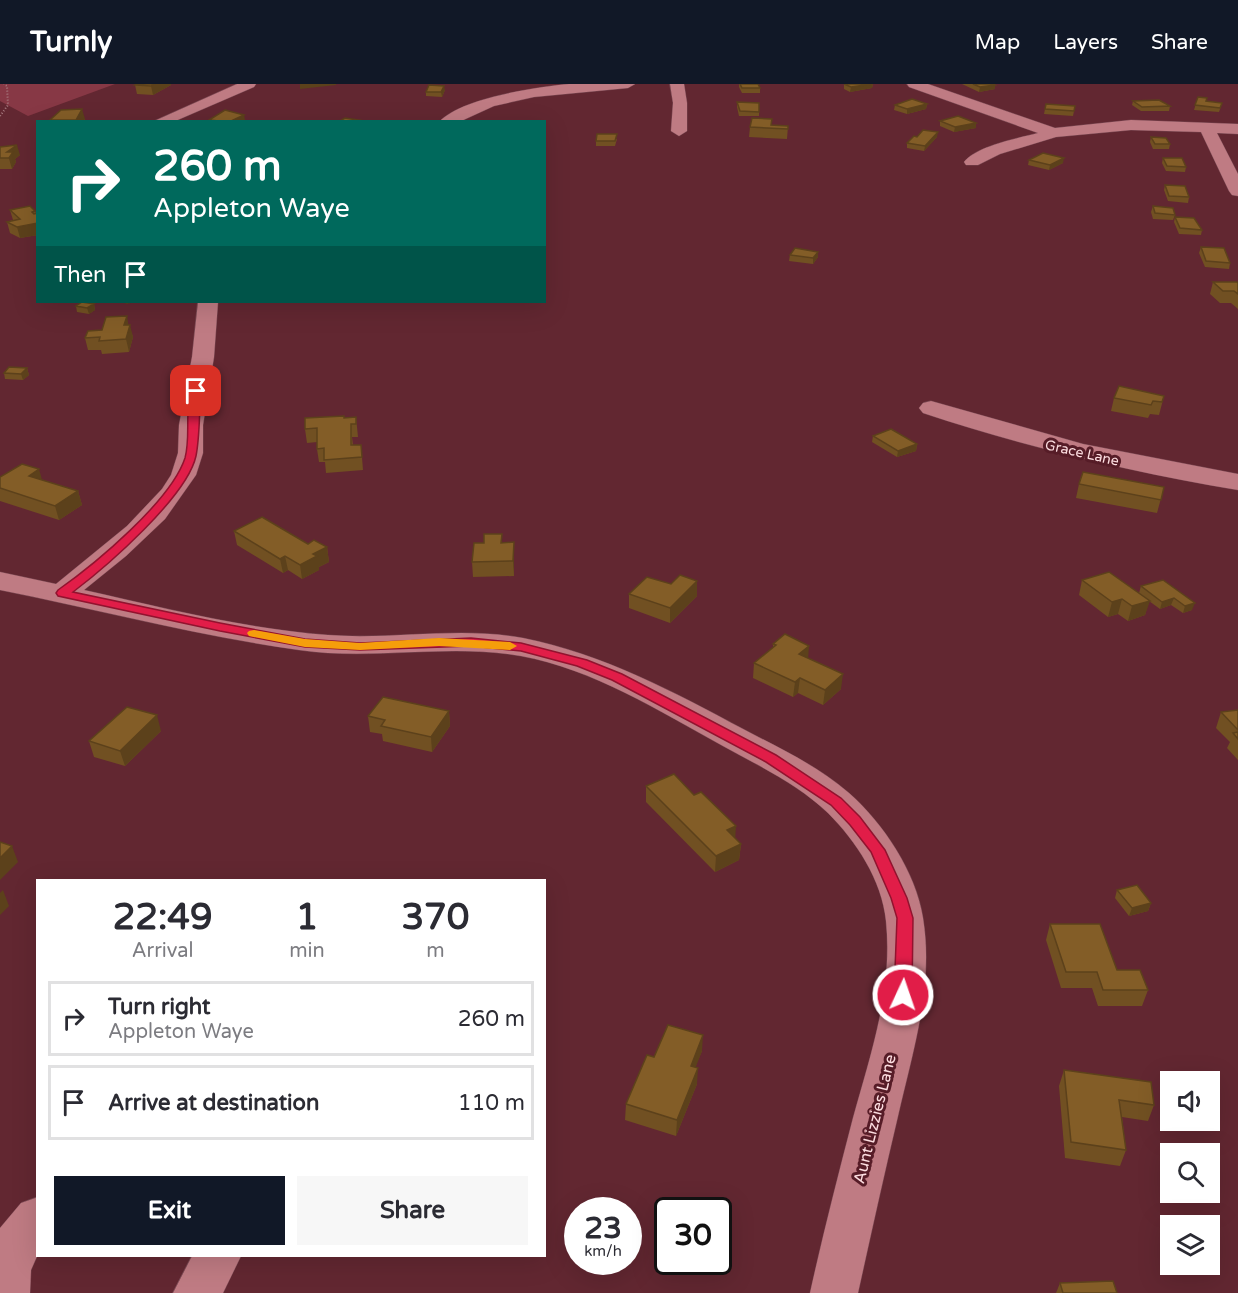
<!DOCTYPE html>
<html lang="en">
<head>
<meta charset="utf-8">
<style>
	body { margin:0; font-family:"Varela Round",sans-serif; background:#f7f7f7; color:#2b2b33; height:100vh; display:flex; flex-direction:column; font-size:22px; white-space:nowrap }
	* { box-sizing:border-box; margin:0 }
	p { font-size:20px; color:#7c7c81 }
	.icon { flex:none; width:33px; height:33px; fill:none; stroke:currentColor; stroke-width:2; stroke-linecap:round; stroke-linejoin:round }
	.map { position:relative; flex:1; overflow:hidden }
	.details { position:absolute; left:36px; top:795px; width:510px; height:378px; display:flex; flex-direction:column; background:#fff; border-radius:0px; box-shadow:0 6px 24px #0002 }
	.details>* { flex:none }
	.hud { position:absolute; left:36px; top:36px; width:510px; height:183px; border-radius:0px; box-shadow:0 6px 24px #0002; background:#00695c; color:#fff; overflow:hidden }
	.fabs { position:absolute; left:1160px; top:987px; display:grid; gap:12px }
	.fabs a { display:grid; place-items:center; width:60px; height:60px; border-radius:0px; background:#fff; box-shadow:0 6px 24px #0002; font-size:30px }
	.speed { position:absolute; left:564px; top:1113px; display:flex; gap:12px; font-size:30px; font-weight:700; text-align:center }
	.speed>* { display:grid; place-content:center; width:78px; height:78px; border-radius:50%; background:#fff; box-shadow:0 6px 24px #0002; line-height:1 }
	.speed small { font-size:15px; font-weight:400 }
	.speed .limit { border:3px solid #111; border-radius:9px; background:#fff; color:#111 }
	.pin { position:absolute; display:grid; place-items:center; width:51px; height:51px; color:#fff; margin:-26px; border-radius:12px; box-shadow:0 3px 9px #0006 }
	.me { position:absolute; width:66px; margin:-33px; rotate:3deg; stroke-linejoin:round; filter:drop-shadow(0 0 4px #0008) }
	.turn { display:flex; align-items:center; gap:21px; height:126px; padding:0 18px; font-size:27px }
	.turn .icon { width:78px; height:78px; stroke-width:2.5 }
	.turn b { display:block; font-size:42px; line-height:51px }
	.then { display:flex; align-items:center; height:57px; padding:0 18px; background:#0003; gap:12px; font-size:22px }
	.eta { display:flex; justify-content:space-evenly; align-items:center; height:102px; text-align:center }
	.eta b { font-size:36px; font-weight:800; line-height:42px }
	.button { display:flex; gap:12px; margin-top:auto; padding:12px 18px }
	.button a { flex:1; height:69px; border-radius:0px; background:#111827; color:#fff; font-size:24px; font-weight:800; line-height:69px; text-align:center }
	.button a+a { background:#f7f7f7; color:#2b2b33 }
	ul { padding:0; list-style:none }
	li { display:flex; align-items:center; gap:18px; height:75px; margin:0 12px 9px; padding:0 6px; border:3px solid #e1e1e2; border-radius:0px }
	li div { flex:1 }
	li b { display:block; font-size:22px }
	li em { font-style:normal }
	header { display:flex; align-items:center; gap:36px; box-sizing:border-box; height:84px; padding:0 30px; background:#111827; color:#fff }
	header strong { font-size:28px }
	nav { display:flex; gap:33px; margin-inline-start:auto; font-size:21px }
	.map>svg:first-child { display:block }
	.green { fill:#873845 }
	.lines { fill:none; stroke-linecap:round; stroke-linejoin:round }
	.minor-casing { stroke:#784751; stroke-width:1 }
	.path { stroke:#a6787e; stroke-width:2; stroke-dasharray:1 2; stroke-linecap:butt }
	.minor { fill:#bf7b83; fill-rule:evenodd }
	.wall { fill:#715022 }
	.shaded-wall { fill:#5c411b }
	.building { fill:#835d27; stroke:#5c411b; stroke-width:1.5 }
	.route { fill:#e11d48; stroke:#92132f; stroke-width:1.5 }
	.slow { fill:#f59e0b }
	.labels { text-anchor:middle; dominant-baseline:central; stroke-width:6; stroke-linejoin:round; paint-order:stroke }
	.far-street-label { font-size:14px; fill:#fddee1; stroke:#561c27 }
	.street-label { font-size:16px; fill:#fddee1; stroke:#561c27 }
</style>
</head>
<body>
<header>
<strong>Turnly</strong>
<nav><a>Map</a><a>Layers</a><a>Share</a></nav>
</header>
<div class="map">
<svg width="1238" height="1209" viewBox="0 0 1238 1209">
	<rect width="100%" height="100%" fill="#622731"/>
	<path class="green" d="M0,0h115l-87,32 -28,-15z"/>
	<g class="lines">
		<defs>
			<g id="minor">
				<path d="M237,0h19l-2,3 -81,35h-21z"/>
				<path d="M569,0h66l-7,4 -94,9 -40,9 -35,16h-20c22,-24 98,-35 130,-38z"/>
				<path d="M670,0h14l3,19v28l-8,5 -8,-5 2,-28z"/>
				<path d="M907,0h21l127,44 76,-8 107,4v10l-21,-1 21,41v22l-6,-1 -3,-4 -28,-59 -70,-2 -75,7 -56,17 -22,11h-12l-2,-3c12,-16 55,-24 74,-29l-129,-46z"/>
				<path d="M198,218h20l-4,55 -11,68v28l-7,22 -31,44 -39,37 -42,34c80,18 162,39 244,45 65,5 131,-9 195,3 80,16 151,54 222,92 36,19 73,36 104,63 34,30 67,79 74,125 11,68 -10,132 -25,198 -14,59 -27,118 -40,177h-48c13,-59 28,-117 43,-175 18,-65 40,-128 33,-197 -4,-41 -30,-80 -58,-108 -30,-29 -69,-47 -105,-67 -64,-35 -130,-77 -202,-90 -74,-13 -148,5 -222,-6 -101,-14 -199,-40 -299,-60v-18l56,12 71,-58 35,-37 9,-14 7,-22 1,-28 13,-68z"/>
				<path d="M931,317l152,43 155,30v16c-107,-18 -212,-43 -315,-77l-4,-5 4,-5z"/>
				<path d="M38,1113v57l-7,16 -1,23h-30v-65l21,-25z"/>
				<path d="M192,1172h49l-18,37h-50z"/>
			</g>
		</defs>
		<use href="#minor" class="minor-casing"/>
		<path class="path" d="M0,32l8,-11 -1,-19 -3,-2"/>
		<use href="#minor" class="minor"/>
	</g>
	<g class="wall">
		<path d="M137,0h34v1l-18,10 -16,-1 -2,-9z"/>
		<path d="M739,0h19l2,4v5h-18l-3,-6z"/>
		<path d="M844,0h29l-1,4 -22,4 -6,-3z"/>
		<path d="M962,0h31l2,5 -16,3z"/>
		<path d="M445,6l-3,7 -16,-1v-4z"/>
		<path d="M1198,13l8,4 16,2 -3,9 -25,-2z"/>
		<path d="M1133,17l37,5 -1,5h-28l-9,-6z"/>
		<path d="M737,18l22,10v4h-20l-2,-9z"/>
		<path d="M927,20l-1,5 -19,5 -13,-4 1,-5z"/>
		<path d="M1046,20l29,2 -2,10 -29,-2z"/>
		<path d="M85,35l-2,3h-32l-1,-2z"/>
		<path d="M940,37l36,2v5l-22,4 -14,-6z"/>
		<path d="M772,41l16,1 -1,13 -38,-2 1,-10z"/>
		<path d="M937,53l-13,14 -17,-3v-5z"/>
		<path d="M1151,53l19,7 -1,5h-16l-3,-7z"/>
		<path d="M617,55l-2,7h-19v-5z"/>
		<path d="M0,63l20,8 -5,4 1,3 -4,7h-12z"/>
		<path d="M1163,74l23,9 -1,5 -19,-1 -4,-8z"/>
		<path d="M1029,76l34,3 -14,7 -21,-5z"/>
		<path d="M1165,101l24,12 -1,6 -20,-2 -4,-11z"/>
		<path d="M1153,122l22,9 -2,5 -20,-1 -2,-7z"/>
		<path d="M10,126l25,1 1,2h2v22l-18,3 -10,-5 -3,-11 6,-2z"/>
		<path d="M1175,133l27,13 -1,5 -22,-1 -5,-12z"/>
		<path d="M1201,163l29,16 -1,6 -24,-2 -6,-14z"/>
		<path d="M790,171l28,2 -5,7 -24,-3z"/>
		<path d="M1213,198l25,1v26l-7,-6h-11l-10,-9z"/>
		<path d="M94,220l1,6 -6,4 -12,-2 -1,-6z"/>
		<path d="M129,241l4,12 -4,15 -27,2 -1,-4h-13l-3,-12 17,-8z"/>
		<path d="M27,284l2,7 -6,5 -18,-1 -1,-6z"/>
		<path d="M1164,312l-5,19 -9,-1 -2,4 -37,-7 3,-13z"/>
		<path d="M344,332v2l12,-1 2,20h-6l1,8h8l2,25 -37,3 -1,-11h-6l-2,-13v-7l-10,1 -2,-14z"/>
		<path d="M873,352l44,8 -1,7 -19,6 -25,-15z"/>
		<path d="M0,393l42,3 36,11 4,14 -23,15 -59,-19z"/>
		<path d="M1079,400l85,3 -7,26 -81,-15z"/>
		<path d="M234,447l93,16 2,15 -10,5v3l-17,9 -14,-9 -5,3 -46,-28z"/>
		<path d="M502,450v9l12,-1v34l-41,1 -1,-15 12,-19z"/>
		<path d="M1082,496l57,13 2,-7 22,-6 29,30 -9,3 -12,-8 -11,4 -11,-8 -4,14 -17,6 -10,-7 -10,3 -29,-22z"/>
		<path d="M697,497v15l-27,27 -41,-15v-14l42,-10z"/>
		<path d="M773,560l35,14 33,31 -18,16 -25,-12 -5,4 -40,-19 1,-15 19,-15z"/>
		<path d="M1238,626v50l-11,-12 3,-6 -14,-14 5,-16z"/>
		<path d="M449,627l1,15 -18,26 -49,-11 -1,-7 -12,-2 -2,-16z"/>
		<path d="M161,647l-36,35 -31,-9 -5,-16z"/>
		<path d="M646,702l95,58 -2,16 -24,12 -69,-70z"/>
		<path d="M1117,806l34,13 -3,8 -19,5 -14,-18z"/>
		<path d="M1050,840l98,66 -6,16h-44l-6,-18h-31l-15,-48z"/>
		<path d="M702,967l-7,16 2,17 -21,52 -51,-16 1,-16 28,-47z"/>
		<path d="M1064,986l90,35 -6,16 -26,-4 4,33 -6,16 -55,-8 -6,-72z"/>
		<path d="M1060,1199l57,10h-61z"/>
	</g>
	<g class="shaded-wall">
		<path d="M154,0h17v1l-18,10 -2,-9z"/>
		<path d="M300,0h36v1l-36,4z"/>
		<path d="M873,0l-1,4 -22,4 1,-5z"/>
		<path d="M995,1v4l-16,3 1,-5z"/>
		<path d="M444,2l1,4 -3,7 -1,-5z"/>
		<path d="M927,20l-1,5 -19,5v-5z"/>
		<path d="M82,25l3,10 -2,3h-7v-2z"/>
		<path d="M244,31l1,5 -4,2h-12z"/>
		<path d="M976,39v5l-22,4 1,-5z"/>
		<path d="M938,48l-1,5 -13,14 1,-5z"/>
		<path d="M17,61l3,10 -5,4 1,3 -4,7 -5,-17z"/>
		<path d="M1064,74l-1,5 -14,7 1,-5z"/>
		<path d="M38,139v12l-18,3 -3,-11z"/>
		<path d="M818,168v5l-5,7v-6z"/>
		<path d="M125,218h10l-9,2z"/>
		<path d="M94,220l1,6 -6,4 -2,-6z"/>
		<path d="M127,232l2,12 -5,-3z"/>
		<path d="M130,241l3,12 -4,15 -3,-13z"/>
		<path d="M27,284l2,7 -6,5 -2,-6z"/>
		<path d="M917,360l-1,7 -19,6 1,-6z"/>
		<path d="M39,385l4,14 -14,-7z"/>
		<path d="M78,407l4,14 -23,15 -4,-14z"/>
		<path d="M514,458v34l-1,-15z"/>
		<path d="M327,463l2,15 -10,5v3l-17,9 -2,-14 13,-11z"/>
		<path d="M285,472l3,14 -5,3 -3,-14z"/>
		<path d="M697,497v15l-27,27v-15z"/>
		<path d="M1174,514l-3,7 -11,4 2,-7z"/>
		<path d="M1122,515l-4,15 -10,3 4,-15z"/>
		<path d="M1150,517l-5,14 -17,6 4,-15z"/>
		<path d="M1195,519l-3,7 -9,3 2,-7z"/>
		<path d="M809,562l-1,14 -9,-6z"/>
		<path d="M843,590l-2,15 -18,16 2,-15z"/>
		<path d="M800,594l-2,15 -5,4 2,-15z"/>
		<path d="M449,627l1,15 -18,26 -1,-15z"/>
		<path d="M157,631l4,16 -36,35 -5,-15z"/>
		<path d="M736,742l-1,16 -8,-12z"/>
		<path d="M741,760l-2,16 -24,12 1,-16z"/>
		<path d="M12,762l6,16 -18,18v-22z"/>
		<path d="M3,806l6,16 -9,9v-22z"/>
		<path d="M1151,819l-3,8 -19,5 3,-8z"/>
		<path d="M703,951l-1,16 -12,31 1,-16z"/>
		<path d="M698,984l-1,16 -21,52 1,-16z"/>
	</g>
	<g class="building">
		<path d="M137,0h17l-3,2 -16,-1z"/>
		<path d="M740,0h18l2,4h-18z"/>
		<path d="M844,0h28l-21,3z"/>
		<path d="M973,0h20l2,1 -15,2z"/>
		<path d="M429,1l15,1 -3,6h-15z"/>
		<path d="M1198,13l9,1 -1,3 16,2 -2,5 -25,-3z"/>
		<path d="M912,15l15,5 -20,5 -12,-4z"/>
		<path d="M1159,16l11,6 -28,1 -9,-6z"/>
		<path d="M737,18l22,1v9l-19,-1z"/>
		<path d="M1046,20l29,2 -1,5 -29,-2z"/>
		<path d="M82,25l-6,11h-26l11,-10z"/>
		<path d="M225,26l19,5 -15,7 -20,-2z"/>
		<path d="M958,32l18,7 -21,4 -15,-6z"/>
		<path d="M345,34l19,3 -2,1h-24z"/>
		<path d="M752,34l20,1 -1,6 17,1v3l-38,-2z"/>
		<path d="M923,46l15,2 -13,14 -18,-3 7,-7 3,1z"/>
		<path d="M597,50h20l-2,7h-19z"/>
		<path d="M1151,53l15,1 4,6h-15z"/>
		<path d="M17,61l-10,7h6l-4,6h-9v-11z"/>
		<path d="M1043,69l21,5 -14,7 -21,-5z"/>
		<path d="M1163,74h19l4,9 -19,-1z"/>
		<path d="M1165,101l20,1 4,11 -20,-1z"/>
		<path d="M30,122l5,5 -3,1 2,2 4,-1v10l-21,4 -10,-5 13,-3 -10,-9z"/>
		<path d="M1153,122l20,2 2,7 -20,-2z"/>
		<path d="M1175,133l19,1 8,12 -22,-2z"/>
		<path d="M1201,163l23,1 6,15 -24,-2z"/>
		<path d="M795,164l23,4 -5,6 -23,-3z"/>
		<path d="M1213,198h24l1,1v11l-4,-3h-11z"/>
		<path d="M82,218l12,2 -7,4 -11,-2z"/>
		<path d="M127,232l-3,9h6l-4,14 -27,2 1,-4 -15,1 3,-7 14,-1 4,-13z"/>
		<path d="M9,283l18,1 -6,6 -17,-1z"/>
		<path d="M1119,302l45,10 -2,6 -9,-1 -2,4 -37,-7z"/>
		<path d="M344,332v2l12,-1v7h-5v21h10l1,12 -38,3v-12l-7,1v-21l-12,1v-11z"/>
		<path d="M891,345l26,15 -19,7 -25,-15z"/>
		<path d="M22,380l17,5 -10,7 49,15 -23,15 -55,-18v-11z"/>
		<path d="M1083,388l81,15 -3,13 -82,-16z"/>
		<path d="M262,433l46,27 6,-4 13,7 -14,7 4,2 -17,9 -15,-9 -5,3 -46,-28z"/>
		<path d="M484,450h18l-1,9 13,-1 -1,19 -41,1 2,-19h10z"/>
		<path d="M1109,488l41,29 -18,5 -10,-7 -10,3 -30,-22z"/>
		<path d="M680,491l17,6 -27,27 -41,-14 18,-17 24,7z"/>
		<path d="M1163,496l32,23 -10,3 -11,-8 -12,4 -21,-16z"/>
		<path d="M785,550l24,12 -10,8 44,20 -18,16 -25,-12 -5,4 -41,-19 22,-18 -3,-1z"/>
		<path d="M383,613l66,14 -18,26 -50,-11 4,-6 -17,-4z"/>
		<path d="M127,623l30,8 -37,36 -31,-10z"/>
		<path d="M1238,626v20l-17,-18z"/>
		<path d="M1238,648v7l-5,-6z"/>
		<path d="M674,690l20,21 7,-3 35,34 -9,4 14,14 -25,12 -70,-70z"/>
		<path d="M0,758l12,4 -12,12z"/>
		<path d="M1137,801l14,18 -19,5 -15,-18z"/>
		<path d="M1050,840h50l17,46h23l8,20h-45l-6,-18h-31z"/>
		<path d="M668,941l35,10 -12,31 7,2 -21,52 -51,-16 21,-49 7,2z"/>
		<path d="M1064,986l87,12 3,23 -35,-5 7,50 -55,-8z"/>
		<path d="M1113,1197l4,12h-54l-3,-10z"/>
	</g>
	<path class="route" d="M192,305l9,2c-2,21 -1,45 -5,65 -9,41 -90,111 -123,136l147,31 85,16 55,4 111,-5 50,5 66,17 35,14 154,81 65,43 19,19 25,33 22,48 6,20 -1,77 -3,5 -6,2 -6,-2 -3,-5 3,-77 -6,-20 -20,-46 -21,-27 -19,-20 -65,-43 -154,-82 -35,-14 -56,-15 -50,-5 -111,4 -55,-3 -85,-16 -162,-35 -2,-3 2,-3c37,-26 113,-89 127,-132 6,-21 -1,-48 7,-69z"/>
	<path class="slow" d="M254,546l51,9 55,4 79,-5 71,4 7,4 -7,4 -71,-4 -79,4 -55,-3 -56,-11 -2,-3 2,-2z"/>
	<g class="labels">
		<g class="far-street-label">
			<text transform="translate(1082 369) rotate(13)">Grace Lane</text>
		</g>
		<g class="street-label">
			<text transform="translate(875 1035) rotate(-76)">Aunt Lizzies Lane</text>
		</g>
	</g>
</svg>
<div class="fabs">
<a><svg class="icon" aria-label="sound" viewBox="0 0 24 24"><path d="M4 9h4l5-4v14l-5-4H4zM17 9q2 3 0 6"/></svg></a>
<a><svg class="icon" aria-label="search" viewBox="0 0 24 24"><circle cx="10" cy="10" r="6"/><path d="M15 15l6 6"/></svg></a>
<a><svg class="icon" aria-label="layers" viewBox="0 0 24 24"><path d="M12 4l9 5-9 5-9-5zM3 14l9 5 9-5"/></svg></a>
</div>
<div class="speed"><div>23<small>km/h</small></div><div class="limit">30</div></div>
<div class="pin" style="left:196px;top:307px;background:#d93025"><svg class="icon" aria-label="arrive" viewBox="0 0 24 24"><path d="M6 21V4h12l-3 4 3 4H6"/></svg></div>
<svg class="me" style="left:903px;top:911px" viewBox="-20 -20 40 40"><circle r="17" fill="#e11d48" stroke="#fff" stroke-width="3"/><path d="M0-11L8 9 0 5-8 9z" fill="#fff"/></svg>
<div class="hud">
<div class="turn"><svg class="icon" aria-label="right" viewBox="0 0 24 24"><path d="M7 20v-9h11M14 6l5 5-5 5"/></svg><div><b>260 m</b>Appleton Waye</div></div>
<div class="then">Then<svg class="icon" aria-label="arrive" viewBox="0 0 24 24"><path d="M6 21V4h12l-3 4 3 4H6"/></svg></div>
</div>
<section class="details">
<div class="eta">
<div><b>22:49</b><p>Arrival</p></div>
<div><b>1</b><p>min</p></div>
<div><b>370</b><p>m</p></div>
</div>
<ul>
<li><svg class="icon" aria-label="right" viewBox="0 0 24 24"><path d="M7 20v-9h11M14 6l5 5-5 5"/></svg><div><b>Turn right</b><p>Appleton Waye</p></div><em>260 m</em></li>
<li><svg class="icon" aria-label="arrive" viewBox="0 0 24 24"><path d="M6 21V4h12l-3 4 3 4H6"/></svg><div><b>Arrive at destination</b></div><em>110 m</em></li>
</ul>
<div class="button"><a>Exit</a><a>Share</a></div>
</section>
</div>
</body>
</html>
